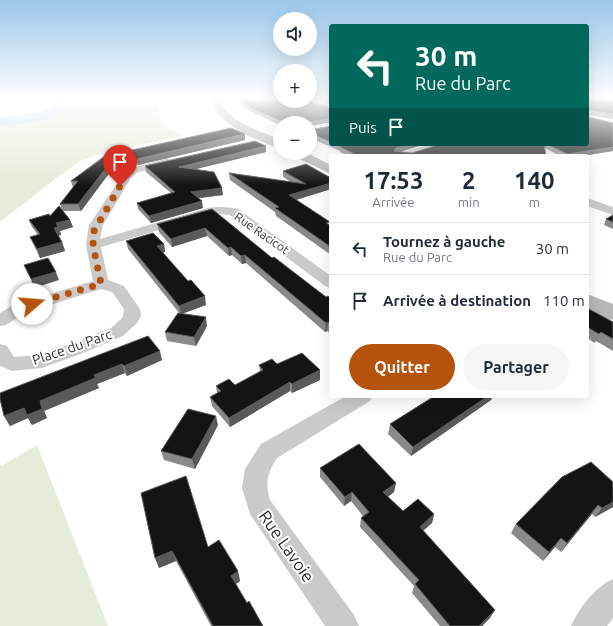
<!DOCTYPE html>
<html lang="fr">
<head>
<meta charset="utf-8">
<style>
	body { margin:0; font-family:Ubuntu,sans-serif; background:#f6f6f7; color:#1f2937; height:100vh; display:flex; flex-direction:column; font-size:15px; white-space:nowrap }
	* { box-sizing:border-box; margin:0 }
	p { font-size:13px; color:#747a83 }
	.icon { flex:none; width:22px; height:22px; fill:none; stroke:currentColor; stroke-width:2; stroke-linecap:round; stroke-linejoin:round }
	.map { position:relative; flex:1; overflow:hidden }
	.details { position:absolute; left:329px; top:154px; width:260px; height:244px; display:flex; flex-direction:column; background:#fff; border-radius:4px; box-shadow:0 4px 16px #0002 }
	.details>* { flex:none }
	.guide { position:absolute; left:329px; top:24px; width:260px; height:122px; border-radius:4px; box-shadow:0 4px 16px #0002; background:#00695c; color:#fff; overflow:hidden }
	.controls { position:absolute; left:273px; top:12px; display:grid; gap:8px }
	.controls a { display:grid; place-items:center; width:44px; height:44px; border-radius:50%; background:#fff; box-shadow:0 4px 16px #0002; font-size:20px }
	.pin { position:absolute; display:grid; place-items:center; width:34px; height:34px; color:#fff; margin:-41px -17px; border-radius:50% 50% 50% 0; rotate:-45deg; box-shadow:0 0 4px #0007 }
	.pin .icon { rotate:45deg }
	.me { position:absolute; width:44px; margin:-22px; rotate:72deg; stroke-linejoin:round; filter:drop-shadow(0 0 3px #0008) }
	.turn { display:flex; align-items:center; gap:14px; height:84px; padding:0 20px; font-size:18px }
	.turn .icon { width:52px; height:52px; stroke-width:2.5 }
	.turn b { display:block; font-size:28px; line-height:34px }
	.then { display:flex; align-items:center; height:38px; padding:0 20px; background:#0003; gap:8px; font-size:15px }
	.eta { display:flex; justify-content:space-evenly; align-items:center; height:68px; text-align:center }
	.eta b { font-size:24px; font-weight:600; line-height:28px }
	.primary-button { display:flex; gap:8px; margin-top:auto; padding:8px 20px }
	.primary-button a { flex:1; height:46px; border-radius:24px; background:#b45309; color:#fff; font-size:16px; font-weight:600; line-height:46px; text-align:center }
	.primary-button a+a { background:#f6f6f7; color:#1f2937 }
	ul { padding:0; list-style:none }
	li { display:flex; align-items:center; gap:12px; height:52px; padding:0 20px; border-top:1px solid #e0e1e3 }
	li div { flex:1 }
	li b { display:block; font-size:15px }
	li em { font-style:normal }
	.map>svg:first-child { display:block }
	.green { fill:#e5ecd9 }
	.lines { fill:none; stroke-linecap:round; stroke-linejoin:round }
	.river { fill:#c4e0ed; fill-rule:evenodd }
	.street { fill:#cacaca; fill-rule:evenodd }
	.secondary { fill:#b7b7b7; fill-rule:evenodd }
	.wall { fill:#8a8a8a }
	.shaded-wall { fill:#5a5a5a }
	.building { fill:#141414; stroke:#5a5a5a }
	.route { stroke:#b45309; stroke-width:7; stroke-dasharray:0 12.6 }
	.labels { text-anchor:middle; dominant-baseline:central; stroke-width:4; stroke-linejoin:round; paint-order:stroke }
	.far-street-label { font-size:12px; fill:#2d2d2d; stroke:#fff }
	.street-label { font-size:14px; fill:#2d2d2d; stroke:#fff }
	.near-street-label { font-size:17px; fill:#2d2d2d; stroke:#fff }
</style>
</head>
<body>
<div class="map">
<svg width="613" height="626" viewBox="0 0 613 626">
	<rect width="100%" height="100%" fill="#fff"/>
	<g class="green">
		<path d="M60,98h102l-4,2 3,23 22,13 -74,15 -27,9 -27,19 -55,43v-98c17,-3 58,-5 68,-19l-1,-3z"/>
		<path d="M37,445l71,181h-108v-165l1,5z"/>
	</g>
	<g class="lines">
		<path class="river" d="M49,98h16l4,8c-12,16 -51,18 -69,20v-8c18,-3 39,-3 55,-13z"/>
		<g class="street">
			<path d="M310,98h6l4,4 11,4v5l-17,-5z"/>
			<path d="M431,144h15l-2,2 -33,10h-16l1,-2z"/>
			<path d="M168,158l5,3 -1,2 -36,10 -5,5 -28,47 -3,14 108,-31c11,-2 20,-1 30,1l93,67v12l-6,-2 -95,-71 -10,-1 -10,1 -109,32 7,33 16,6 16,23 1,7 -4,7 -14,13 -40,17 -41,15 -30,3 -12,-5v-22l7,2 7,11 26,-2 71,-27 10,-9 2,-3 1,-7 -12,-17 -11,-3 -76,24 -19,12 -6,1v-13l13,-8 80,-24 -7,-36 3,-20 33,-49 6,-7z"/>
			<path d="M587,198l26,9v8l-26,-9z"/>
			<path d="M346,396h27l-3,5 -93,57c-10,16 -12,24 -7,42l84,115 5,11h-34l-75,-112 -8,-26 3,-19 16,-25z"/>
			<path d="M613,579v39l-6,8h-36c8,-18 24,-39 42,-47z"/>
		</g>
		<g class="secondary">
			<path d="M214,98h10l-2,6c10,20 39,27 58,35v9c-22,-6 -59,-23 -68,-44z"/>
			<path d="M291,153h16l24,12v9l-38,-18z"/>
			<path d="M587,294l26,10v16l-8,-2 -18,-10z"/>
		</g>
	</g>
	<g class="wall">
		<path d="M318,98h13v7l-10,-4z"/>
		<path d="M587,98l26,1v20l-25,-4v2l25,6v28l-31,5h-22l-15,-8 1,8h-198l-8,-4v-1l-30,-13v-8l21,-4v18h95l-27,8 13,1 29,-9h146z"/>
		<path d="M240,101l73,2 18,19 -21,4v-3h-30v2l-26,-12 -14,-8z"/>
		<path d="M245,140l-107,25 -8,-8 -2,-6z"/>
		<path d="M266,146v6l-71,17 28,26 -25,3 5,10 -52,15 -13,-14 -1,-6 34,-10 -25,-21 -1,-6z"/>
		<path d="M122,156l-41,55h-18l7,9 3,7 -13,4 1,4 -3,1 4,6 3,9 -25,7 -10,-21 8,-2 -6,-8 -3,-7 21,-4 12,-6 -2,-6 13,-16 -2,-7z"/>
		<path d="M283,171l48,18 -35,11 35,26v29l-55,-39 -1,-4 -45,-32 -1,-7 62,9 -8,-5z"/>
		<path d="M212,209l60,49 54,39 5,2v35l-4,-3 -2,1 -79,-69 -4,1 -10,-9 -3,1 -22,-20 -35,11 -13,-15 -2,-8z"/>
		<path d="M613,215v14l-9,-4 2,-6z"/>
		<path d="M126,241l38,3 1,8 -2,1 43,52 -24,9 25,12 -11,20 -29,-5 -2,-9 15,-18 -52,-65z"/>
		<path d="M587,308l26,14v29l-17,-10 -1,2 -8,-5z"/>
		<path d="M148,336l14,24 -35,16 -2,-3 -28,11 2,4 -55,23 3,7 -15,7 -4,-7 -18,8 -6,-10z"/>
		<path d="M277,364l43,16 -28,13 -2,-2 -60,36 -18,-21 -2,-9 7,-4 -1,-7 19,-1 25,-14 -1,-6z"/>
		<path d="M432,396h61l-2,4 -80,56 -23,-22 2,-10 41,-26z"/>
		<path d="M218,425l-23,44 -31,-9 -3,-9z"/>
		<path d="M320,468l76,15 -2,9 -6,5 15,14 31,3 -2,9 -9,8 67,87 -8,8h-42l-28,-33 2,-7 -54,-59 1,-9 2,-2 -12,-15 -7,5 -24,-29z"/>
		<path d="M613,482v25l-18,10 -3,-3 -31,38 -6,-5 -12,14 -32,-28 5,-9z"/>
		<path d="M141,493l97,78 2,10 -4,3 11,19 16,23h-52l-35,-65 -17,7z"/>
	</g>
	<g class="shaded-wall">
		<path d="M331,118v4l-21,4v-4z"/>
		<path d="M245,134v6l-107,25 -1,-6z"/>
		<path d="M410,144h16l-30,9 -2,-2 2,-3z"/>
		<path d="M266,146v6l-86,21 -1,-6z"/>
		<path d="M613,147v4l-31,5h-16l1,-2z"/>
		<path d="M120,150l2,6 -41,55 -3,-7z"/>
		<path d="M331,183v6l-42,13v-7z"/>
		<path d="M222,188l1,7 -31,4 -1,-7z"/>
		<path d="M202,201l1,7 -52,15 -2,-7z"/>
		<path d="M70,220l3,7 -13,4 1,4 -5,1 -2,-8 2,-5z"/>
		<path d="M205,228l2,8 -35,11 -1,-8z"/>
		<path d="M62,242l3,9 -25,7 -3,-9z"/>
		<path d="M164,244l1,8 -6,2 -2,-8z"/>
		<path d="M231,247l1,8 -3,1 -1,-8z"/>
		<path d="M245,255l1,8 -4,1 -1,-8z"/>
		<path d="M56,272l3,8 -25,8 -3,-9z"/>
		<path d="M205,296l1,9 -25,9 -2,-8z"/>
		<path d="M206,317l1,9 -11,20 -2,-9z"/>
		<path d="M328,322l-1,9 -2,1 1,-9z"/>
		<path d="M160,351l2,9 -35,16 -3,-10z"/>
		<path d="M122,364l3,9 -28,11 2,4 -55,23 3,7 -15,7 -4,-7 -18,8 -6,-10 36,-15 54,-26z"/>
		<path d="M320,370v10l-28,13v-9z"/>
		<path d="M290,382v9l-60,36 -1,-9z"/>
		<path d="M488,396h5l-2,4 -80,56 2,-9z"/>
		<path d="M216,416l2,9 -23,44 -3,-10z"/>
		<path d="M396,483l-2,9 -12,9 1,-9z"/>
		<path d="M352,492l-1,9 -7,5 1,-9z"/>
		<path d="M613,502v5l-18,10 7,-9z"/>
		<path d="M598,505l-6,9 -31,38 6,-9z"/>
		<path d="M434,514l-2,9 -15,13 3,-9z"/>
		<path d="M561,538l-6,9 -12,14 6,-9z"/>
		<path d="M172,551l4,10 -17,7 -4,-10z"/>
		<path d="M238,571l2,10 -7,5 -2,-10z"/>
		<path d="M495,610l-5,8 -8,8h-3z"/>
	</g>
	<g class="building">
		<path d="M242,98h38v3h30v-3l3,5 18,5v10l-21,4v1h-24l-33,-14 -13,-8z"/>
		<path d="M323,98h8v3z"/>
		<path d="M587,98l26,1v15l-24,-4 -2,2z"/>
		<path d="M587,112l1,5 25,6v24l-46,7 -20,-10h40z"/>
		<path d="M331,126v16l-21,-9v-3z"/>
		<path d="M231,128l14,6 -108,25 -9,-8z"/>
		<path d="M255,141l11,5 -87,21 35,5 8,16 -31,4 11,9 -53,15 -12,-13 38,-11 -30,-26z"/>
		<path d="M335,144h75l-14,4 -2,3 18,2 29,-9h103l2,12h-187l-19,-9h2z"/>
		<path d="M117,147l3,3 -42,54h-18l18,-23h-7z"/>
		<path d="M306,164l25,14v5l-42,12 41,27 -4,1 5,3v21l-56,-39 4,-1 -50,-34 77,11 -23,-13z"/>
		<path d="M59,206l11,14 -14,3 2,4 -4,1 8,14 -25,7 -7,-12 10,-3 -11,-14 20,-6 1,2z"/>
		<path d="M212,209l60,49 2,-1 52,40 2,-1 3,3v26l-3,-3 -2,1 -81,-68 -4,1 -10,-9 -3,1 -23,-20 -34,11 -14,-15z"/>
		<path d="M613,215v7l-7,-3z"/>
		<path d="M153,233l11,11 -7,2 31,35 3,-1 14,16 -26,10 -53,-65z"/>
		<path d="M48,258l8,14 -25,7 -7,-14z"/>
		<path d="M587,308l26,14v17l-12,-7 -2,2 -12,-7z"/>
		<path d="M178,313l28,4 -12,20 -29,-5z"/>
		<path d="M148,336l12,15 -36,15 -2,-2 -28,11 1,3 -55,23 2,8 -15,6 -3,-7 -20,8 -4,-17v-6z"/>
		<path d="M302,353l18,17 -28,14 -2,-2 -61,36 -19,-21 11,-6 -5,-5 13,-7 6,6 28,-15 -4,-5 13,-6 5,5z"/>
		<path d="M432,396h56l-75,51 -23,-23 43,-27z"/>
		<path d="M188,409l28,7 -24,43 -31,-8z"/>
		<path d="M359,444l37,39 -13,9 20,19 15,-12 16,15 -14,13 75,83 -16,16h-29l-35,-42 4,-4 -58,-62 8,-6 -17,-20 -7,5 -25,-29z"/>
		<path d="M591,462l22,20v20l-11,6 -4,-3 -31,38 -6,-5 -12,14 -33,-28 46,-47z"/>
		<path d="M186,476l22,71 11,-7 19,31 -7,5 16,27 2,-2 14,25h-50l-41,-75 -17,7 -14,-65z"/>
	</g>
	<linearGradient id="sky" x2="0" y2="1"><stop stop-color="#99c6ea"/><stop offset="0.53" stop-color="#fff"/><stop offset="1" stop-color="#fff" stop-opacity="0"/></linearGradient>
	<rect width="613" height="185" fill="url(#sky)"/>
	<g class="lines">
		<path class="route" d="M32,304l69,-20 -8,-39 1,-14 26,-45"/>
	</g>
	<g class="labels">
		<g class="far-street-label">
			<text transform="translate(262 233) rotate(35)">Rue Racicot</text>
		</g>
		<g class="street-label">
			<text transform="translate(72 347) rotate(-19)">Place du Parc</text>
		</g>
		<g class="near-street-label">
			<text transform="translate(287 546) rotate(55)">Rue Lavoie</text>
		</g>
	</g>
</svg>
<div class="controls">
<a><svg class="icon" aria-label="sound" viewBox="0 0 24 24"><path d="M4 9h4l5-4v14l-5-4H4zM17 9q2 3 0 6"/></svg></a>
<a>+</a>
<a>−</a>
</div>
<div class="pin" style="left:120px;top:186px;background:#d93025"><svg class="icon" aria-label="arrive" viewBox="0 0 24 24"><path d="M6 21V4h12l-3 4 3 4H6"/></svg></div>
<svg class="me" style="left:32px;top:304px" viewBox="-20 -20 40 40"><circle r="19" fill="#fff"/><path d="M0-13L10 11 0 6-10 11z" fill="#b45309"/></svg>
<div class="guide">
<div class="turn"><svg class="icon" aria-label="left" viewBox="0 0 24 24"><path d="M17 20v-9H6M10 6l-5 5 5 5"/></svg><div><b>30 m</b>Rue du Parc</div></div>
<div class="then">Puis<svg class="icon" aria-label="arrive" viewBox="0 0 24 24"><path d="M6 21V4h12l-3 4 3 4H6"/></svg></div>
</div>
<section class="details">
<div class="eta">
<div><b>17:53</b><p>Arrivée</p></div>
<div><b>2</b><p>min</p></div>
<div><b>140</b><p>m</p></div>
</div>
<ul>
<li><svg class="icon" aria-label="left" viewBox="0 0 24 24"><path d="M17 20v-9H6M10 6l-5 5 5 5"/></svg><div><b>Tournez à gauche</b><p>Rue du Parc</p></div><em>30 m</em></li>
<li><svg class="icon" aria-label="arrive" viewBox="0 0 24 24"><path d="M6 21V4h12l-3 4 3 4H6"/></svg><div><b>Arrivée à destination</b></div><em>110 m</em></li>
</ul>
<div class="primary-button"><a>Quitter</a><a>Partager</a></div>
</section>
</div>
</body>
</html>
